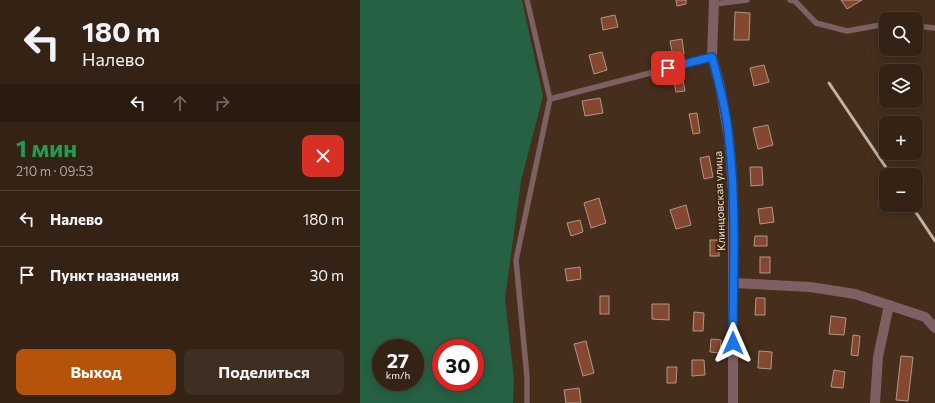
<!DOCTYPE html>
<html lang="ru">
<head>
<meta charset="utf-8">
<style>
	body { margin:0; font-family:Commissioner,sans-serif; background:#3f2f22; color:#f1f3f6; height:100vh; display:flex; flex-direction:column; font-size:15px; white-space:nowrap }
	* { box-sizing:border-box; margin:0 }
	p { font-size:13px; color:#a9a4a0 }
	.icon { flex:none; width:22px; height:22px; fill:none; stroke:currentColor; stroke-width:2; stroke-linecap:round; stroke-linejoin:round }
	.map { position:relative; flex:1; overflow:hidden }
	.sheet { display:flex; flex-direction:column; background:#342215; width:360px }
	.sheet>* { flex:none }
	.banner { background:#342215; color:#f1f3f6; overflow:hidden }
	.controls { position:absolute; left:519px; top:12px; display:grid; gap:8px }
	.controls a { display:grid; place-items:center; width:44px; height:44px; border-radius:8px; background:#342215; box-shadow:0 2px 10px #0003,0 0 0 1px #4e3f34; font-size:20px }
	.speed { position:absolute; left:12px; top:339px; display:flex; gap:8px; font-size:20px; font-weight:700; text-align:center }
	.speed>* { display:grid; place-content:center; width:52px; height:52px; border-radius:50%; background:#342215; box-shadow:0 2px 10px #0003,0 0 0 1px #4e3f34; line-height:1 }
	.speed small { font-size:10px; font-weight:400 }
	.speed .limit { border:6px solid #d22; background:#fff; color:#111 }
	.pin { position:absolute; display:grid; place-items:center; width:34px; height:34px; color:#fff; margin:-17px; border-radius:8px; box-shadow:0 2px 6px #0006 }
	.me { position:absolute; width:44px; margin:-22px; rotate:0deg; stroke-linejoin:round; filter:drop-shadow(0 0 3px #0008) }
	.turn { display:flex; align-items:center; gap:14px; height:84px; padding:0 16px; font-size:18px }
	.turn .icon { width:52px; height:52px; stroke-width:2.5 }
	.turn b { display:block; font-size:28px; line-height:34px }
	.lanes { display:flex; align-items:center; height:38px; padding:0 16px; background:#0003; justify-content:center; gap:20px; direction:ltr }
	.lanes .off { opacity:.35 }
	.round { display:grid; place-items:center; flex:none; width:42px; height:42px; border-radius:8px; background:#3f2f22 }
	.head { display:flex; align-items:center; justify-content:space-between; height:68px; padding:0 16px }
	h1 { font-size:24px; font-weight:700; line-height:30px; color:#1e9e55 }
	.primary-button { display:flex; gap:8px; margin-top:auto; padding:8px 16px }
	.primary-button a { flex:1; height:46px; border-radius:8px; background:#b45309; color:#fff; font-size:16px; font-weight:700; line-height:46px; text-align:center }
	.primary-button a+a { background:#3f2f22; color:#f1f3f6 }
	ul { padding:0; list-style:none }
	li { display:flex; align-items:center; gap:12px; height:56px; padding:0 16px; border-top:1px solid #4e3f34 }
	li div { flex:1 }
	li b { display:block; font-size:15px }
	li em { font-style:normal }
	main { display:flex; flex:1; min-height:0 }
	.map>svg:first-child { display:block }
	.green { fill:#256142; fill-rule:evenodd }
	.building { fill:#844831; stroke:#b59487 }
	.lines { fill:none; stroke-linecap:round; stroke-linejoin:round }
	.lane { stroke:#7e6063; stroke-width:5.5 }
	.street { stroke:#7e6063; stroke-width:10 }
	.rail { stroke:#c3b2a5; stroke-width:3 }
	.route-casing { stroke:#114b97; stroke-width:10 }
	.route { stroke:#1a73e8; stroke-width:7 }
	.labels { text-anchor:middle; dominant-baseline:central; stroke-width:4; stroke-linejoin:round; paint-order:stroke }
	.street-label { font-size:11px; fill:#f0e1d6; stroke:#3a2412 }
</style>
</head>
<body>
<main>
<section class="sheet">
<div class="banner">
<div class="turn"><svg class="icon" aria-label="left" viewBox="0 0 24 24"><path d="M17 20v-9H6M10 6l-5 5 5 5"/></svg><div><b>180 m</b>Налево</div></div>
<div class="lanes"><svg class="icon" aria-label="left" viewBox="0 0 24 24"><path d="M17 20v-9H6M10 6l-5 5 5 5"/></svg><svg class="icon off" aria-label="ahead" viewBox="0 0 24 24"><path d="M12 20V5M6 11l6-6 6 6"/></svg><svg class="icon off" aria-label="right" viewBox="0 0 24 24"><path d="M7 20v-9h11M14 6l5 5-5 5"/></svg></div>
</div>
<div class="head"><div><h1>1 мин</h1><p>210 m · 09:53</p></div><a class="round" style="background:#d93025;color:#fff"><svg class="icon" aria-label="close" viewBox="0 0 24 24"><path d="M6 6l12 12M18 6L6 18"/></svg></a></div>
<ul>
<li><svg class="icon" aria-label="left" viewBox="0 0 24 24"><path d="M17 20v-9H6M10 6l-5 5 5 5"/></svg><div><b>Налево</b></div><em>180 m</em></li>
<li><svg class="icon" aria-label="arrive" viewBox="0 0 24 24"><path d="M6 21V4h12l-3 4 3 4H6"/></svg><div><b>Пункт назначения</b></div><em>30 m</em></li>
</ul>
<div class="primary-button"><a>Выход</a><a>Поделиться</a></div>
</section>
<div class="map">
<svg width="575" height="403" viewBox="0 0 575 403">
	<rect width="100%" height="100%" fill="#452e1c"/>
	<path class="green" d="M0,0h162l21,96 -22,85 -16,118 9,80 -1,24h-153zM21,348h34v34h-34zM81,348h34v34h-34z"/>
	<g class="building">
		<path d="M316,0h10v4l-9,2z"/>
		<path d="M481,0h21l-15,9z"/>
		<path d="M375,12l15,1 -1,27h-15z"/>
		<path d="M255,15l3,12 -15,3 -2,-12z"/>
		<path d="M322,39l2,15 -11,2 -3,-15z"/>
		<path d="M242,52l5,18 -13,4 -5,-19z"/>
		<path d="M404,65l5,17 -15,4 -4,-18z"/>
		<path d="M322,74l3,17 -9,1 -3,-16z"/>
		<path d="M240,98l3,15 -18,3 -3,-15z"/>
		<path d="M337,113l3,20 -7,1 -4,-20z"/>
		<path d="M408,125l5,20 -15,4 -5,-21z"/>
		<path d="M349,156l4,21 -9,2 -4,-21z"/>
		<path d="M390,167h12l1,18 -12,1z"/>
		<path d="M239,198l7,25 -15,5 -7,-25z"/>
		<path d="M326,205l5,20 -15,4 -6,-19z"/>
		<path d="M412,207l2,15 -14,2 -2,-15z"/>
		<path d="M220,220l3,12 -12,4 -4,-13z"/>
		<path d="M395,236h12v10h-13z"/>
		<rect x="350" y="240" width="9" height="16"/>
		<rect x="400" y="257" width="10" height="16"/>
		<path d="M220,267l1,12 -14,2 -2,-12z"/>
		<rect x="240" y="296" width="9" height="18"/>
		<path d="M396,298h9v17h-10z"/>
		<path d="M292,304h17v16l-17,-1z"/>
		<path d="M334,312l10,1 -1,18h-10z"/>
		<path d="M471,316l15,2 -2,17 -15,-1z"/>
		<path d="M493,335l7,1 -2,20 -7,-1z"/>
		<path d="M351,339l10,1 -1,13 -10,-1z"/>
		<path d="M226,341l8,32 -11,3 -9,-32z"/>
		<path d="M399,351l13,1 -1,17 -13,-1z"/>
		<path d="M541,356l12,1 -5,44 -12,-1z"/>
		<path d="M332,360h12l1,15 -13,1z"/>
		<path d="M307,367h10l-1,16h-9z"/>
		<path d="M474,370l11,2 -2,16 -12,-1z"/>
		<path d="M219,388l2,15h-15l-2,-13z"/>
	</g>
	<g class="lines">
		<g class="lane">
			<path d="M167,0l23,99 -34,161 11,117v26"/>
			<path d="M430,0l5,1 21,22 31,8 39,-7"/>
			<path d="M355,4l32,-4"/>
			<path d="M556,26l19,2"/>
			<path d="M190,99l162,-42"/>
		</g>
		<g class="street">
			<path d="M354,0l-2,57 8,29 9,53 4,51v213"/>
			<path d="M373,283l77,4 45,7 70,23 10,11"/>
			<path d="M515,403l3,-46 11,-52"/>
		</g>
		<g class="rail">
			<path d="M469,83l62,92"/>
			<path d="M551,205l24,36"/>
		</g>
	</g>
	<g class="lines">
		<defs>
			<path id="route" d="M308,68l44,-11c7,27 15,55 17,83 8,67 4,136 4,203"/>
		</defs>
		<use href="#route" class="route-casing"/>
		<use href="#route" class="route"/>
	</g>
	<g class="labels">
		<g class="street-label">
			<text transform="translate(359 201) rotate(-92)">Клинцовская улица</text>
		</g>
	</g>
</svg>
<div class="controls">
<a><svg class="icon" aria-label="search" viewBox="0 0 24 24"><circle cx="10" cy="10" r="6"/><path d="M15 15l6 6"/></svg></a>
<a><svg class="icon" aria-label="layers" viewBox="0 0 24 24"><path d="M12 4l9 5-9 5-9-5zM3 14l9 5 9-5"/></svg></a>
<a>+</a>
<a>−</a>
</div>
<div class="speed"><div>27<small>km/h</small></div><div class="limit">30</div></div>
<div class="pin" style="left:308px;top:68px;background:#d93025"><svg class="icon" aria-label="arrive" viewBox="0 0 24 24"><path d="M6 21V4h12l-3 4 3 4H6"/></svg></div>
<svg class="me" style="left:373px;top:343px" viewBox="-20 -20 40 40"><path d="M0-17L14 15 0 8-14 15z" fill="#1a73e8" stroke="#fff" stroke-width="4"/></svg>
</div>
</main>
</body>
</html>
